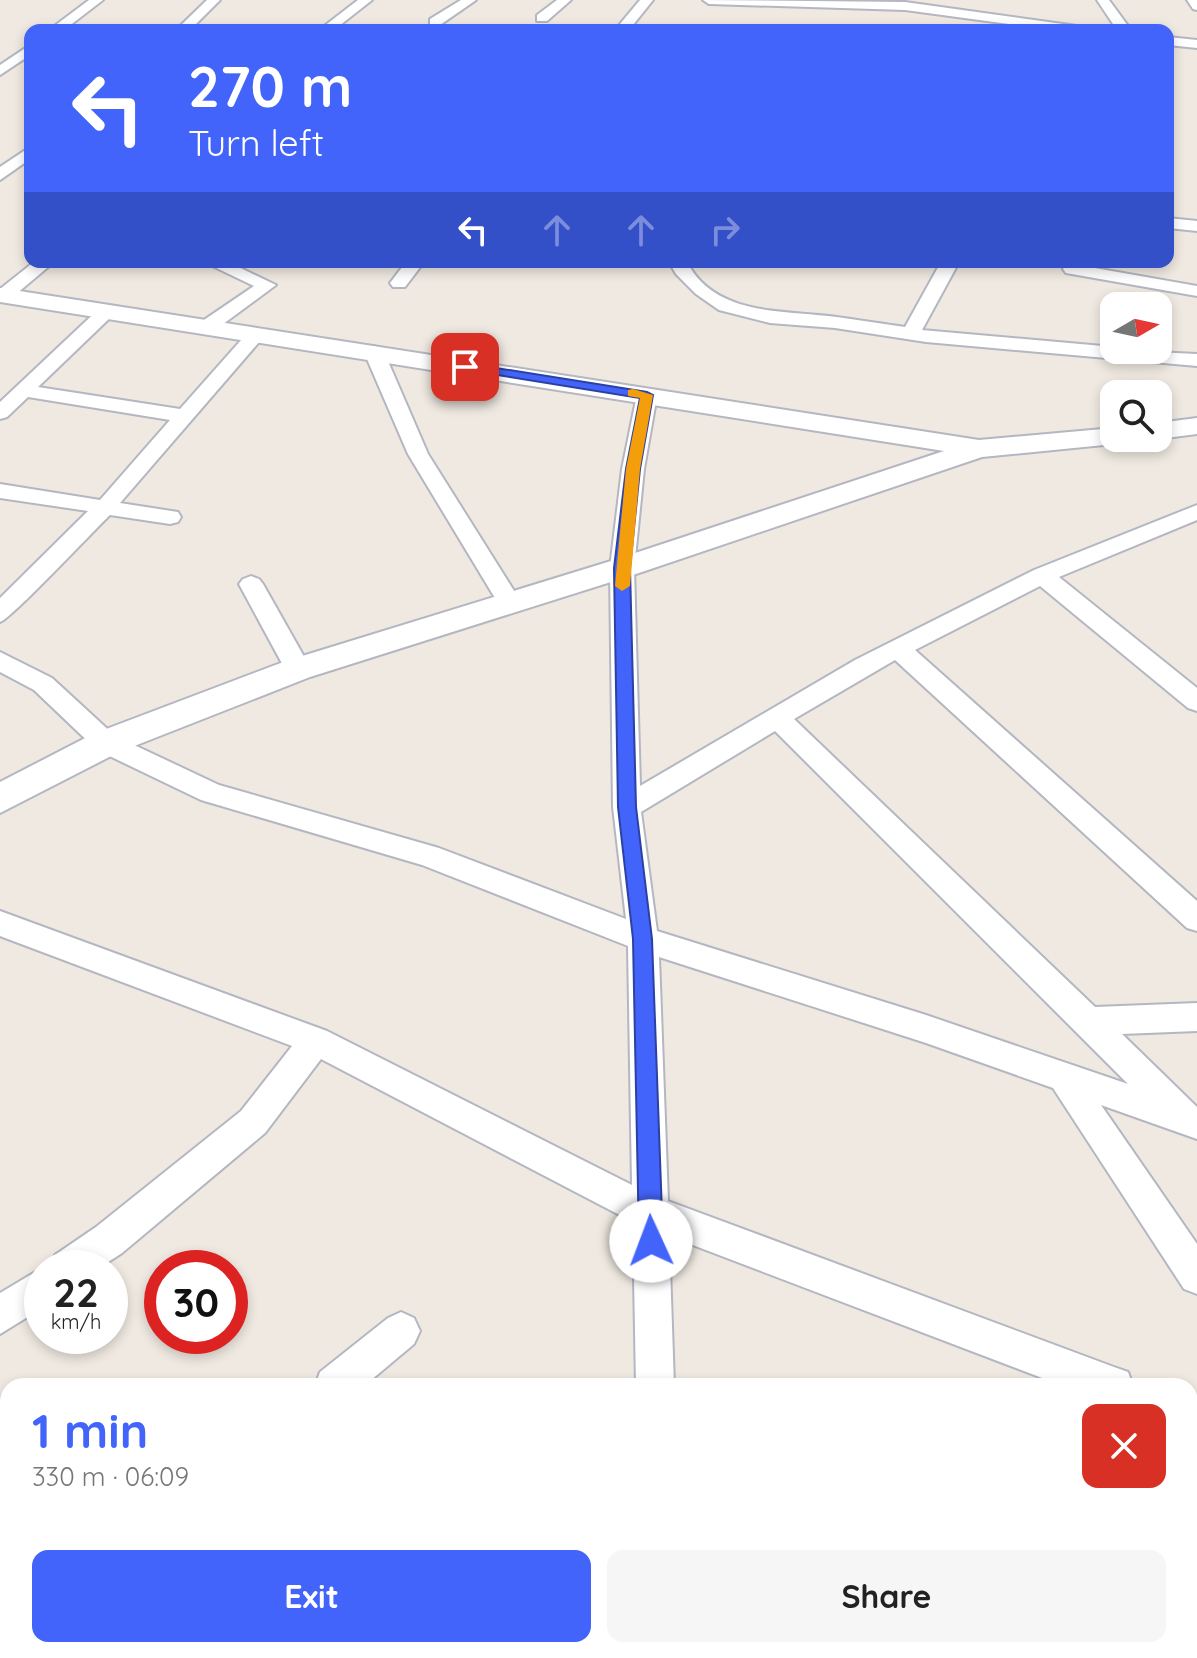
<!DOCTYPE html>
<html lang="en">
<head>
<meta charset="utf-8">
<style>
	body { margin:0; font-family:Quicksand,sans-serif; background:#f6f6f6; color:#222; height:100vh; display:flex; flex-direction:column; font-size:30px; white-space:nowrap }
	* { box-sizing:border-box; margin:0 }
	p { font-size:26px; color:#767676 }
	.icon { flex:none; width:44px; height:44px; fill:none; stroke:currentColor; stroke-width:2; stroke-linecap:round; stroke-linejoin:round }
	.map { position:relative; flex:1; overflow:hidden }
	.side { position:absolute; left:0px; top:1378px; width:1198px; height:280px; display:flex; flex-direction:column; background:#fff; border-radius:24px 24px 0 0; box-shadow:0 4px 12px #0003 }
	.side>* { flex:none }
	.hud { position:absolute; left:24px; top:24px; width:1150px; height:244px; border-radius:16px; box-shadow:0 4px 12px #0003; background:#4264fb; color:#fff; overflow:hidden }
	.needle { width:52px; rotate:81deg }
	.fabs { position:absolute; left:1100px; top:292px; display:grid; gap:16px }
	.fabs a { display:grid; place-items:center; width:72px; height:72px; border-radius:16px; background:#fff; box-shadow:0 4px 12px #0003; font-size:40px }
	.speed { position:absolute; left:24px; top:1250px; display:flex; gap:16px; font-size:40px; font-weight:700; text-align:center }
	.speed>* { display:grid; place-content:center; width:104px; height:104px; border-radius:50%; background:#fff; box-shadow:0 4px 12px #0003; line-height:1 }
	.speed small { font-size:20px; font-weight:400 }
	.speed .limit { border:12px solid #d22; background:#fff; color:#111 }
	.pin { position:absolute; display:grid; place-items:center; width:68px; height:68px; color:#fff; margin:-34px; border-radius:16px; box-shadow:0 4px 12px #0006 }
	.me { position:absolute; width:88px; margin:-44px; rotate:358deg; stroke-linejoin:round; filter:drop-shadow(0 0 6px #0008) }
	.turn { display:flex; align-items:center; gap:28px; height:168px; padding:0 32px; font-size:36px }
	.turn .icon { width:104px; height:104px; stroke-width:2.5 }
	.turn b { display:block; font-size:56px; line-height:68px }
	.lanes { display:flex; align-items:center; height:76px; padding:0 32px; background:#0003; justify-content:center; gap:40px; direction:ltr }
	.lanes .off { opacity:.35 }
	.round { display:grid; place-items:center; flex:none; width:84px; height:84px; border-radius:16px; background:#f6f6f6 }
	.overview { display:flex; align-items:center; justify-content:space-between; height:136px; padding:0 32px }
	h1 { font-size:48px; font-weight:800; line-height:60px; color:#4264fb }
	.primary-button { display:flex; gap:16px; margin-top:auto; padding:16px 32px }
	.primary-button a { flex:1; height:92px; border-radius:16px; background:#4264fb; color:#fff; font-size:32px; font-weight:800; line-height:92px; text-align:center }
	.primary-button a+a { background:#f6f6f6; color:#222 }
	.map>svg:first-child { display:block }
	.lines { fill:none; stroke-linecap:round; stroke-linejoin:round }
	.street-casing { stroke:#b4b7c1; stroke-width:4 }
	.secondary-casing { stroke:#b4b7c1; stroke-width:4 }
	.street { fill:#fff; fill-rule:evenodd }
	.secondary { fill:#fff; fill-rule:evenodd }
	.route { fill:#4264fb; stroke:#2b41a3; stroke-width:2 }
	.slow { fill:#f59e0b }
</style>
</head>
<body>
<div class="map">
<svg width="1197" height="1658" viewBox="0 0 1197 1658">
	<rect width="100%" height="100%" fill="#efe9e1"/>
	<g class="lines">
		<defs>
			<g id="street">
				<path d="M89,0h14l-39,30h-15z"/>
				<path d="M207,0h13l-30,30h-14z"/>
				<path d="M358,0h14l-38,30h-15z"/>
				<path d="M461,0h15l-36,25h-10v-6z"/>
				<path d="M557,0h14l-24,21h-10v-6z"/>
				<path d="M640,0h13l-24,30h-14z"/>
				<path d="M703,0l202,2 172,24 7,4h-31l-148,-20 -196,-6z"/>
				<path d="M1097,0h12l22,30h-14z"/>
				<path d="M1187,0h10v10l-4,-1z"/>
				<path d="M1168,37l29,3v8l-29,-3z"/>
				<path d="M30,45v10l-30,20v-10z"/>
				<path d="M30,147v12l-30,21v-13z"/>
				<path d="M1168,218l29,3v10l-29,-3z"/>
				<path d="M34,262h20l-45,38 -9,1v-12z"/>
				<path d="M204,262h24l48,23 -61,45h-14l-2,-4 2,-4 53,-36z"/>
				<path d="M406,262h18l-19,25h-12l-3,-4z"/>
				<path d="M669,262h18c28,55 99,48 150,55 23,3 45,7 68,10l36,-65h18l-37,68 192,17v3l83,4v12l-271,-24 -91,-14 -65,-5 -51,-13 -23,-16 -20,-20z"/>
				<path d="M1072,264l125,22v10l-131,-23 -3,-4 3,-4z"/>
				<path d="M108,305l9,5 -3,4 -76,73 142,22 70,-79 7,-2 9,6 -146,169 58,9 3,5 -3,5 -8,2 -60,-9c-16,15 -99,104 -110,107v-24l88,-87 -88,-13v-14l100,16 70,-80 -142,-23 -21,20 -7,2v-17l102,-96z"/>
				<path d="M374,346l10,6 44,102 93,148 -4,6h-16l-93,-154 -44,-102z"/>
				<path d="M647,389l10,6 -13,74 -10,99 6,218 215,-126 179,-90 163,-65v15l-138,57 138,111v23l-9,-3 -148,-122 -125,64 282,251v30l-10,-3 -292,-268 -101,59 301,288 102,-4v28l-75,3 75,73v32l-96,-34 96,139v50l-13,-5 -131,-201 -127,-45 -267,-86 9,244 446,166 14,5 5,14h-70l-394,-150 5,150h-38l-3,-164 -312,-163 -56,74 -143,120 -23,15h-49l5,-13 41,-28 145,-116 51,-65 -292,-110v-25l327,120 305,154 -4,-239 -206,-81 -221,-65 -104,-50 -63,-60 -34,-18v-20l52,26 63,58 104,49 220,63 187,71 -13,-112 -3,-239 12,-99 15,-74zM775,731l353,353 -202,-69 -269,-84 -16,-119z"/>
				<path d="M251,576l8,3 4,5 48,85 -4,6 -9,3 -9,-3 -4,-6 -46,-85 4,-5z"/>
				<path d="M42,1268v40l-42,26v-41z"/>
				<path d="M401,1312l13,6 6,13 -6,13 -50,42h-49l5,-14 68,-54z"/>
				<path d="M1190,1395l7,2v40l-7,-3z"/>
				<rect x="637" y="1650" width="44" height="8"/>
			</g>
			<g id="secondary">
				<path d="M0,288l979,152 135,-12v10h13l-13,6 -132,13 -349,118 -323,102 -191,75 -119,61v-31l93,-48 193,-73 325,-100 333,-110 -944,-149z"/>
				<path d="M1197,418v16l-39,5 -5,-1h5v-15z"/>
				<path d="M0,1434l8,3v56l-8,-3z"/>
				<path d="M0,1504l8,3v59l-8,-3z"/>
				<path d="M149,1650h68l4,8h-69z"/>
				<path d="M269,1650h69l4,8h-70z"/>
			</g>
		</defs>
		<use href="#street" class="street-casing"/>
		<use href="#secondary" class="secondary-casing"/>
		<use href="#street" class="street"/>
		<use href="#secondary" class="secondary"/>
	</g>
	<path class="route" d="M465,363l182,29 6,3 -13,74 -10,99 6,239 16,132 11,302 -4,9 -8,3 -8,-3 -4,-9 -6,-302 -15,-132 -4,-239 12,-99 14,-71 -180,-29v-5z"/>
	<path class="slow" d="M633,389l20,6 -13,74 -10,117 -8,5 -7,-5 11,-117 14,-71 -12,-2v-6z"/>
</svg>
<div class="fabs">
<a><svg class="needle" viewBox="-14 -14 28 28"><path d="M0-13l5 13h-10z" fill="#e53935"/><path d="M0 13l5-13h-10z" fill="#767676"/></svg></a>
<a><svg class="icon" aria-label="search" viewBox="0 0 24 24"><circle cx="10" cy="10" r="6"/><path d="M15 15l6 6"/></svg></a>
</div>
<div class="speed"><div>22<small>km/h</small></div><div class="limit">30</div></div>
<div class="pin" style="left:465px;top:367px;background:#d93025"><svg class="icon" aria-label="arrive" viewBox="0 0 24 24"><path d="M6 21V4h12l-3 4 3 4H6"/></svg></div>
<svg class="me" style="left:651px;top:1241px" viewBox="-20 -20 40 40"><circle r="19" fill="#fff"/><path d="M0-13L10 11 0 6-10 11z" fill="#4264fb"/></svg>
<div class="hud">
<div class="turn"><svg class="icon" aria-label="left" viewBox="0 0 24 24"><path d="M17 20v-9H6M10 6l-5 5 5 5"/></svg><div><b>270 m</b>Turn left</div></div>
<div class="lanes"><svg class="icon" aria-label="left" viewBox="0 0 24 24"><path d="M17 20v-9H6M10 6l-5 5 5 5"/></svg><svg class="icon off" aria-label="ahead" viewBox="0 0 24 24"><path d="M12 20V5M6 11l6-6 6 6"/></svg><svg class="icon off" aria-label="ahead" viewBox="0 0 24 24"><path d="M12 20V5M6 11l6-6 6 6"/></svg><svg class="icon off" aria-label="right" viewBox="0 0 24 24"><path d="M7 20v-9h11M14 6l5 5-5 5"/></svg></div>
</div>
<section class="side">
<div class="overview"><div><h1>1 min</h1><p>330 m · 06:09</p></div><a class="round" style="background:#d93025;color:#fff"><svg class="icon" aria-label="close" viewBox="0 0 24 24"><path d="M6 6l12 12M18 6L6 18"/></svg></a></div>
<div class="primary-button"><a>Exit</a><a>Share</a></div>
</section>
</div>
</body>
</html>
